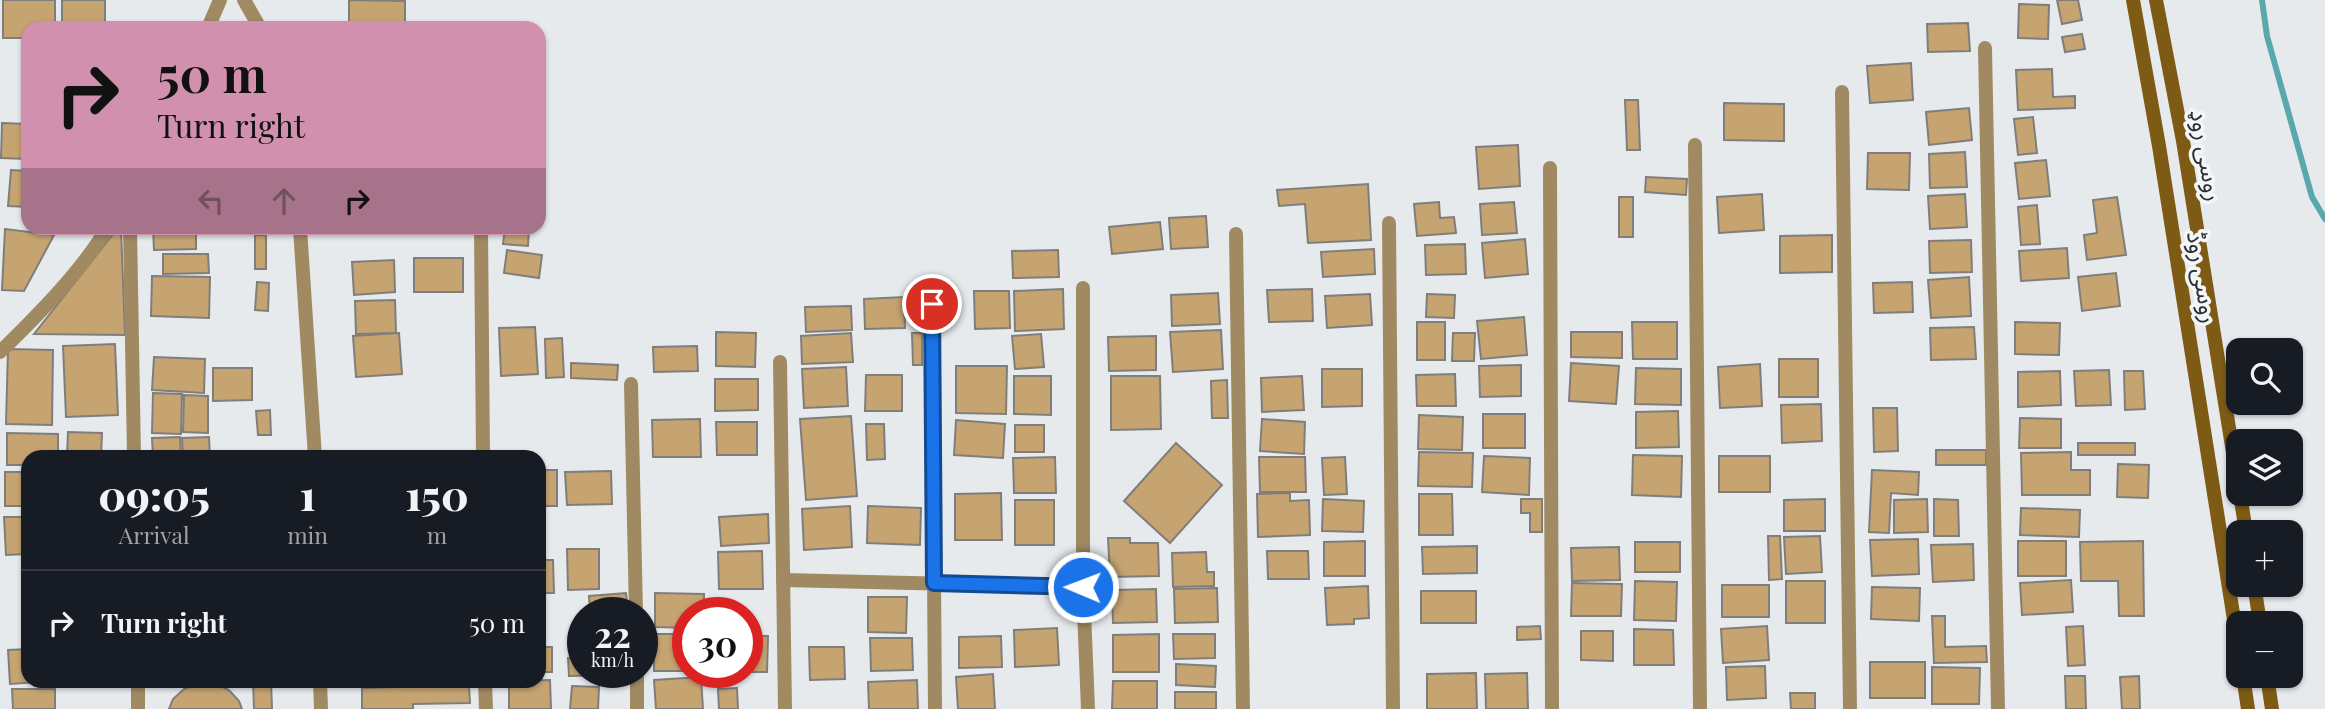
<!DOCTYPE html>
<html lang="en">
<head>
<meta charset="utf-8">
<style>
	body { margin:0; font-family:"Playfair Display","Noto Sans Arabic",serif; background:#20242c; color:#f1f3f6; height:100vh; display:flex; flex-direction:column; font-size:26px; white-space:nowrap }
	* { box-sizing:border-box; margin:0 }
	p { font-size:23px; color:#9ea1a6 }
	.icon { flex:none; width:38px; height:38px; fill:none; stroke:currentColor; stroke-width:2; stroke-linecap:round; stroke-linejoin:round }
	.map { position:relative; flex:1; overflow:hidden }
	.details { position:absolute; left:21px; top:450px; width:525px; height:238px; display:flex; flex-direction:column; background:#171b24; border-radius:21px; box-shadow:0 2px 5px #0004 }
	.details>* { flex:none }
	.guide { position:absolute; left:21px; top:21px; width:525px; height:214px; border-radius:21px; box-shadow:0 2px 5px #0004; background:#d090ae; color:#111; overflow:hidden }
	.buttons { position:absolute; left:2226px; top:338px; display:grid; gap:14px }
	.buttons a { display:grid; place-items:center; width:77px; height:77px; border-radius:14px; background:#171b24; box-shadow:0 2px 5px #0004; font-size:35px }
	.speed { position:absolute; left:567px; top:597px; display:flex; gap:14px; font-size:35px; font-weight:700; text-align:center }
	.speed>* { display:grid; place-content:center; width:91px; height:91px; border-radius:50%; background:#171b24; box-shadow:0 2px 5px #0004; line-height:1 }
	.speed small { font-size:18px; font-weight:400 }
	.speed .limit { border:10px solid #d22; background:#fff; color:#111 }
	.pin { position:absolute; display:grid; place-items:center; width:60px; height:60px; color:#fff; margin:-30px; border:4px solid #fff; border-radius:50%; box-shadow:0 2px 7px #0007 }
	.me { position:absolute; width:77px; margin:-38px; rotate:271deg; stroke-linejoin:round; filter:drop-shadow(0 0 5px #0008) }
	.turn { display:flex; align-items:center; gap:24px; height:147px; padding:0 21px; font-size:32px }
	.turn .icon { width:91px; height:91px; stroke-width:2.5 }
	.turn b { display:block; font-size:49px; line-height:60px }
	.lanes { display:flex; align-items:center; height:66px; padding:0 21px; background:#0003; justify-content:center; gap:35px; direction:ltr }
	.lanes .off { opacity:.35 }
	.eta { display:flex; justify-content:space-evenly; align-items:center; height:119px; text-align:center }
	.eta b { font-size:42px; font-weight:800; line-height:49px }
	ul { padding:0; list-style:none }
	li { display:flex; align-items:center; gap:21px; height:105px; padding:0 21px; border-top:2px solid #363941 }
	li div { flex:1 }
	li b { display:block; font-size:26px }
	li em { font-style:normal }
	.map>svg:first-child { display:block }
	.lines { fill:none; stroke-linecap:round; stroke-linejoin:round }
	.stream { stroke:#59a8ac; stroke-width:6 }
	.building { fill:#c6a472; stroke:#807e7b; stroke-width:2 }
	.minor { stroke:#a18a62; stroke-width:14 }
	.secondary { stroke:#7e5b15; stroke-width:14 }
	.route-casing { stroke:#114b97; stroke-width:18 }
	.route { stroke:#1a73e8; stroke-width:12 }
	.labels { text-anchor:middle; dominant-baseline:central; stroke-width:7; stroke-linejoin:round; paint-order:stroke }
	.street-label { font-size:24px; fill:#2f3031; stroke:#f4f7fa }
</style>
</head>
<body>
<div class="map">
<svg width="2325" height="709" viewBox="0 0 2325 709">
	<rect width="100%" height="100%" fill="#e7eaed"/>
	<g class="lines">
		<path class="stream" d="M2262,0l5,36 45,161 13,22"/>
	</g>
	<g class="building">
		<path d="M3,0h52v28h-27v10h-25z"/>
		<rect x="62" y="0" width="43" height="28"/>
		<path d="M349,0l56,1v27h-56z"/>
		<path d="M2057,0h21l4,20 -20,4z"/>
		<path d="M2019,4l30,1 -1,34 -30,-1z"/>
		<path d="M1968,23l2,28 -42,1 -1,-28z"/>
		<path d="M2082,34l3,15 -20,3 -3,-15z"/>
		<path d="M1911,63l2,37 -43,3 -3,-37z"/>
		<path d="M2052,69l1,28 22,-1v12l-57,2 -2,-40z"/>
		<path d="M1625,100h13l2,50h-13z"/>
		<path d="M1724,103l60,1v37l-60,-1z"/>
		<path d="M1969,108l3,32 -43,5 -3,-33z"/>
		<path d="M2033,117l4,36 -19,2 -4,-36z"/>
		<path d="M2,123l26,1v35l-27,-1z"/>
		<path d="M1518,145l2,41 -41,3 -3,-42z"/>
		<path d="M1965,152l2,35 -37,1 -1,-34z"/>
		<path d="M1868,153h42l-1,37 -42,-1z"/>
		<path d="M2046,160l4,36 -31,3 -4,-36z"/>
		<path d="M11,170l17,1v36l-20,-1z"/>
		<path d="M1646,177l41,2 -1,16 -41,-3z"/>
		<path d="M1368,184l3,56 -63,3 -3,-39 -26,2 -2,-16z"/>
		<path d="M1762,194l2,36 -45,3 -2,-36z"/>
		<path d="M1965,194l2,33 -37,2 -2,-33z"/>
		<rect x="1619" y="197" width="14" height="40"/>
		<path d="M2117,197l9,58 -39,5 -3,-25 13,-2 -4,-33z"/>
		<path d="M1439,202l1,16 14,-1 2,16 -39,3 -3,-32z"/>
		<path d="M1514,202l3,31 -35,2 -2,-31z"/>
		<path d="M2037,205l3,39 -19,1 -3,-38z"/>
		<path d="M1206,216l2,31 -37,2 -2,-31z"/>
		<path d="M1160,222l3,27 -51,5 -3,-27z"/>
		<path d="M118,228h3l4,107 -91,-1z"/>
		<path d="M153,228h43v21l-42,1z"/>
		<path d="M505,228h24l-1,18 -25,-2z"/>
		<path d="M5,229l49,6 -30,56 -22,-1z"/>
		<rect x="255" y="235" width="11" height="34"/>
		<path d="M1832,235v37l-52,1v-37z"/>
		<path d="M1525,239l3,35 -43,4 -3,-35z"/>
		<path d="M1971,240l1,32 -42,1 -1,-32z"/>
		<path d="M1465,244l1,30 -40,1 -1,-30z"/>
		<path d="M2067,248l2,30 -48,3 -2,-30z"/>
		<path d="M1374,249l1,25 -52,3 -2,-25z"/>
		<path d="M507,250l35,5 -3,23 -35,-5z"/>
		<path d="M1058,250l1,27 -46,1 -1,-27z"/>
		<path d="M163,254h45l1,19 -46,1z"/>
		<rect x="414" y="258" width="49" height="34"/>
		<path d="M394,260l1,32 -41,3 -2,-33z"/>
		<path d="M2116,273l4,33 -38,5 -4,-34z"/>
		<path d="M152,276l58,1 -1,41 -58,-2z"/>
		<path d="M1969,277l2,39 -40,2 -3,-38z"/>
		<path d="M257,282l12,1 -1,28 -13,-1z"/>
		<path d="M1912,282l1,30 -39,1 -1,-30z"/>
		<path d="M1063,289l1,40 -49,2 -1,-40z"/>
		<path d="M1312,289l1,32 -44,1 -2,-32z"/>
		<path d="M974,291h35l1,37 -35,1z"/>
		<path d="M1218,293l2,31 -48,2 -1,-31z"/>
		<path d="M1370,294l2,31 -45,3 -2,-32z"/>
		<path d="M1427,294l28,1 -1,23 -28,-1z"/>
		<path d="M904,297l1,31 -40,1 -1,-30z"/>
		<path d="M395,300l1,33 -40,1 -1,-33z"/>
		<path d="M851,306l1,24 -46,2 -1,-25z"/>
		<path d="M1524,317l3,38 -46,4 -4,-38z"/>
		<rect x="1417" y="322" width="28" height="38"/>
		<path d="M1632,322h45v37h-44z"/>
		<path d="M2015,322l45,1 -1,32 -44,-1z"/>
		<path d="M535,327l3,47 -37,2 -2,-48z"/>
		<path d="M1974,327l2,32 -45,1 -1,-32z"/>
		<path d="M1221,330l2,39 -50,3 -3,-40z"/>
		<path d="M716,332l40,1 -1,34 -39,-1z"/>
		<path d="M1571,332h51v26l-51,-1z"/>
		<path d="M399,333l3,41 -46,3 -3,-41z"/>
		<path d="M851,333l2,29 -51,2 -1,-28z"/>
		<path d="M912,333h10v32h-9z"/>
		<path d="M1453,333h22l-1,28h-22z"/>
		<path d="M1041,334l3,33 -29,2 -3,-33z"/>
		<path d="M1156,336v34l-47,1 -1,-34z"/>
		<path d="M562,338l2,39 -18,1 -1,-39z"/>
		<path d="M115,344l3,71 -52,2 -3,-71z"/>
		<path d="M697,346l1,25 -44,1 -1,-25z"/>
		<path d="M8,349l45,1 -1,75 -46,-1z"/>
		<path d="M154,357l51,2 -1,34 -52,-3z"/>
		<rect x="1779" y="359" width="39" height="38"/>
		<path d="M571,363l47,2 -1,15 -46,-2z"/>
		<path d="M1571,363l48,3 -3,38 -47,-3z"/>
		<path d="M1760,364l2,42 -42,2 -2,-41z"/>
		<path d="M1521,365v31l-41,1 -1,-31z"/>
		<path d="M956,366h51l-1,48 -50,-1z"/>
		<path d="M846,367l2,39 -44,2 -2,-39z"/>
		<path d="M213,368h39v32l-39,1z"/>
		<path d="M1636,368l45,1v36l-46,-1z"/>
		<path d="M1322,369h40v37l-40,1z"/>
		<path d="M2109,370l2,35 -35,1 -2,-35z"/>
		<path d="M2060,371l1,34 -43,2v-35z"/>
		<path d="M2124,371h19l2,38 -20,1z"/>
		<path d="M1455,374l1,32h-39l-1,-31z"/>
		<path d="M866,375h36v36h-37z"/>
		<path d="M1014,376h37v39l-37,-1z"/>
		<path d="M1111,376h49l1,53 -50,1z"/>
		<path d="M1302,376l2,34 -42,2 -1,-34z"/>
		<path d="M715,379h43v31l-43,1z"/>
		<path d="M1227,380l1,38h-16l-1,-37z"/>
		<path d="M153,393l29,1 -1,40 -29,-1z"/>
		<path d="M184,395l24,1v37l-25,-1z"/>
		<path d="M1821,404l1,37 -40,2 -1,-38z"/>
		<path d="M1873,408h24l1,43 -24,1z"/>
		<path d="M270,410l1,25h-13l-2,-24z"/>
		<path d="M1678,411l1,36 -43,1v-36z"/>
		<rect x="1483" y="414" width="42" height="34"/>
		<path d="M1419,415l44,2 -1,33 -44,-1z"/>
		<path d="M851,416l6,80 -51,4 -6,-81z"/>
		<path d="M2020,418l41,1v29h-42z"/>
		<path d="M700,419l1,38h-48l-1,-37z"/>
		<path d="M1262,419l43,3 -1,32 -44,-3z"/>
		<path d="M956,420l49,4 -2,34 -49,-3z"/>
		<path d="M716,422h41v33h-40z"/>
		<path d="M866,424h18l1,35 -18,1z"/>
		<rect x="1015" y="425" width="29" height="27"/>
		<path d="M68,432l34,1 -1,24h-34z"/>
		<path d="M7,433l51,1v23h-30v8h-21z"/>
		<path d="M180,437l1,20h-28l-1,-19z"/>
		<path d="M209,437l1,20h-27l-1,-19z"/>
		<path d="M1176,443l46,42 -52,58 -46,-42z"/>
		<rect x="2078" y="443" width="57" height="12"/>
		<rect x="1936" y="450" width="50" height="15"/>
		<rect x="451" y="452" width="22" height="5"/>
		<path d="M1419,452l54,1 -1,34 -54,-1z"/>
		<path d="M2071,452v18h19v25h-68l-1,-42z"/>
		<path d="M1633,455l49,1 -1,41 -49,-2z"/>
		<path d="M1484,456l46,2 -1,37 -47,-3z"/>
		<rect x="1719" y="456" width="51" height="36"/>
		<path d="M1055,457l1,36h-42l-1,-35z"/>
		<path d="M1259,457h46l1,35h-46z"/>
		<path d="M1345,457l2,37 -23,1 -2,-37z"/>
		<path d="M2118,464l31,1 -1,33 -31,-1z"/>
		<rect x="539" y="470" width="18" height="36"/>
		<path d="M1872,470l47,2 -1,23 -27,-2 -2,40 -20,-1z"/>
		<path d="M611,471l1,33 -45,1 -2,-33z"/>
		<rect x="5" y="472" width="23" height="34"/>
		<path d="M1001,493l1,47h-47v-46z"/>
		<path d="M1290,493v8l19,-1 1,35 -52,2 -1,-43z"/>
		<path d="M1419,494h33l1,41h-34z"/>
		<path d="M1323,499l41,2 -1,31 -41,-1z"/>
		<path d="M1521,499h21v33h-12v-19h-9z"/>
		<path d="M1825,499v32h-41v-31z"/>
		<path d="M1927,499l1,33 -34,1v-33z"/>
		<path d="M1934,499l24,1 1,36h-25z"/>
		<rect x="1015" y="500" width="39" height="45"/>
		<path d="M850,506l2,41 -48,3 -2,-41z"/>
		<path d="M868,506l53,2 -1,37 -53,-2z"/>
		<path d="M2021,508l59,2 -1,27 -59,-2z"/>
		<path d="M768,514l1,29 -48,3 -2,-29z"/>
		<path d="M4,517h24v37l-22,1z"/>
		<path d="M1768,536h12l2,43 -13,1z"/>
		<path d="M1820,536l2,36 -36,2 -2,-37z"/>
		<path d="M1108,538h22v5h28l1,33 -49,1z"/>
		<path d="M1918,539l1,35 -47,2 -2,-36z"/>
		<path d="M1365,541v35h-41v-34z"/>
		<rect x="2018" y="541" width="48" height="35"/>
		<path d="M2143,541l1,75h-25l-1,-35h-37l-1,-39z"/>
		<rect x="1635" y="542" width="45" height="30"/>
		<path d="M1973,544l1,36 -41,2 -2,-37z"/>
		<path d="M1477,546v27l-54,1 -1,-27z"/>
		<path d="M1619,547l1,33 -48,1 -1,-33z"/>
		<path d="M567,549h32v40l-31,1z"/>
		<path d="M762,551l1,38h-44l-1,-37z"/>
		<path d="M1267,551h41l1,28h-41z"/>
		<path d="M1206,552l1,20h7v14l-41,1 -1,-34z"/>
		<path d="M539,560h14l1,33h-15z"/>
		<path d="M2071,580l2,32 -51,3 -2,-32z"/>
		<path d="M1635,581l42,1 -1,39 -42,-1z"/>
		<rect x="1786" y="581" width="39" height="42"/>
		<path d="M1572,583l50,1 -1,32h-50z"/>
		<rect x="1722" y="585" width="47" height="32"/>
		<path d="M1368,586l1,32 -15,1v5l-27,1 -2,-37z"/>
		<path d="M1872,587l48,1 -1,33 -48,-2z"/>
		<path d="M1217,588l1,34 -43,1 -1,-34z"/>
		<path d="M1156,589l1,33 -44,1 -1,-33z"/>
		<rect x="1421" y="591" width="55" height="32"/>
		<path d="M626,593l2,19h-38l-1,-16z"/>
		<path d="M655,593l49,1v18h-16v16l-33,-1z"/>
		<path d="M868,597h39l-1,36 -38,-1z"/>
		<path d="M1932,616h13v31l41,-1 1,16 -53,1z"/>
		<path d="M1540,626l1,13 -24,1v-13z"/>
		<path d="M1767,626l2,34 -46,3 -2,-34z"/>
		<path d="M2083,626l2,39 -17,1 -2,-39z"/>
		<path d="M1057,628l2,37 -44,2 -1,-37z"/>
		<path d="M1634,629l39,1 1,35h-40z"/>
		<path d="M1581,631h32v30l-32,-1z"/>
		<rect x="654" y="634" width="34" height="37"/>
		<path d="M1159,634v38h-46v-37z"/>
		<path d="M1173,634h42v24l-41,1z"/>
		<path d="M747,636h21l-1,36h-20z"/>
		<path d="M1001,636l1,31 -43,1v-31z"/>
		<path d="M870,638h42l1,32 -42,1z"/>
		<rect x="539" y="647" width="13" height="25"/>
		<path d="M809,647h35l1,32 -35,1z"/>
		<path d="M28,649v32h28l-46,3 -2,-34z"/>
		<path d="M568,658h15v14h29v3l-43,1z"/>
		<rect x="1870" y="662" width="55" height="36"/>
		<path d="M1176,664l40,2 -1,21 -39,-2z"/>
		<path d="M1765,666l1,32 -39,2 -1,-33z"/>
		<path d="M1932,667l48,1 -1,36h-47z"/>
		<path d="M1476,673l1,36h-50v-35z"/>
		<path d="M1527,673l1,36h-42l-1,-35z"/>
		<path d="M993,674l2,35h-37l-2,-32z"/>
		<path d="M2065,676h20l1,33h-20z"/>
		<path d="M2139,676l1,33h-18l-2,-32z"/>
		<path d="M701,677l2,32h-47l-2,-29z"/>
		<path d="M550,680l1,29h-42v-28z"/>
		<path d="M917,680l1,29h-49l-1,-27z"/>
		<path d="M253,681h18l1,28h-18z"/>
		<path d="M1113,681h44v28h-45z"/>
		<path d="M199,683h15l15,7 10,11 3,8h-73l4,-10 11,-10z"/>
		<path d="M469,685l1,18 -57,1v5h-51v-21z"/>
		<path d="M572,686l27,1 -1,22h-28z"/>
		<path d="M737,688l1,21h-19l-1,-20z"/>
		<path d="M12,689h43v20h-42z"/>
		<rect x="1175" y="692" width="41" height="17"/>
		<path d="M1790,693h25v16h-24z"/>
	</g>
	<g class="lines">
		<g class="minor">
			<path d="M244,0l16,28"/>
			<path d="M208,28l12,-28"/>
			<path d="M1985,48l13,661"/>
			<path d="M1842,92l8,617"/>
			<path d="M1695,145l5,564"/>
			<path d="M1550,168l2,541"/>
			<path d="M1389,223l4,486"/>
			<path d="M130,228l4,229"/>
			<path d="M300,228l15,229"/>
			<path d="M481,228l2,229"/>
			<path d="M1236,234l7,475"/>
			<path d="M1083,288v299l5,122"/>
			<path d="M932,304l3,405"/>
			<path d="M0,352c37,-36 81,-80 107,-124"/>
			<path d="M780,362l5,347"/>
			<path d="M631,384l5,228"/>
			<path d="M783,580l300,7"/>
			<path d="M637,672v37"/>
			<path d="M138,681v28"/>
			<path d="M320,681l1,28"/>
			<path d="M485,681l1,28"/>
		</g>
		<g class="secondary">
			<path d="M2133,0l26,146 79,499"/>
			<path d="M2156,0l27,141 55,343"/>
			<path d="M2240,494l6,38"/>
			<path d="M2254,584l6,39"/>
			<path d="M2243,676l5,33"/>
			<path d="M2267,676l5,33"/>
		</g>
	</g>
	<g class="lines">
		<defs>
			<path id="route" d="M932,304l2,279 149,4"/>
		</defs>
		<use href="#route" class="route-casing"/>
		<use href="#route" class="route"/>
	</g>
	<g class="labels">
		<g class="street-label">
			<text transform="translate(2208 155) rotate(80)">روسی روډ</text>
			<text transform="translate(2204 277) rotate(81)">روسی روڈ</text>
		</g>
	</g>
</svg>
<div class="buttons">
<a><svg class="icon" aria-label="search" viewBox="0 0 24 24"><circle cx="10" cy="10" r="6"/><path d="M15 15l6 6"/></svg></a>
<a><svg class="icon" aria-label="layers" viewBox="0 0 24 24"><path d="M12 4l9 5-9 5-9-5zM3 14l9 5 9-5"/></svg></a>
<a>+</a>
<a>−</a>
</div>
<div class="speed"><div>22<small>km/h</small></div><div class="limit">30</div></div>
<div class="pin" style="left:932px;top:304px;background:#d93025"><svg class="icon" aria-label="arrive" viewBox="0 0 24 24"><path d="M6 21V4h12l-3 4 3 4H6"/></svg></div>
<svg class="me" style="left:1083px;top:587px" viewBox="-20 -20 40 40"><circle r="17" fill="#1a73e8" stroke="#fff" stroke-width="3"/><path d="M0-11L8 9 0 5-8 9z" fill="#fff"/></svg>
<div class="guide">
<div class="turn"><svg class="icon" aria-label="right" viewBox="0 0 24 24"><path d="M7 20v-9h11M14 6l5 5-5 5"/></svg><div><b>50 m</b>Turn right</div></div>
<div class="lanes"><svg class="icon off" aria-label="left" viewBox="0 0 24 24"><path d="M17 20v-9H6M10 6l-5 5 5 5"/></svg><svg class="icon off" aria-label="ahead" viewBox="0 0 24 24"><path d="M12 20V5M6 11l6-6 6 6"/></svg><svg class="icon" aria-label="right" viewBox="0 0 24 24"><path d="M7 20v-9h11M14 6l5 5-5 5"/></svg></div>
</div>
<section class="details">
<div class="eta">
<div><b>09:05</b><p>Arrival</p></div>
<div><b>1</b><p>min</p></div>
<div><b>150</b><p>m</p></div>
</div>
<ul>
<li><svg class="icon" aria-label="right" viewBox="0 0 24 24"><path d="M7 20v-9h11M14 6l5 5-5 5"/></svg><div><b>Turn right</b></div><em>50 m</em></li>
</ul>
</section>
</div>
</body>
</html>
